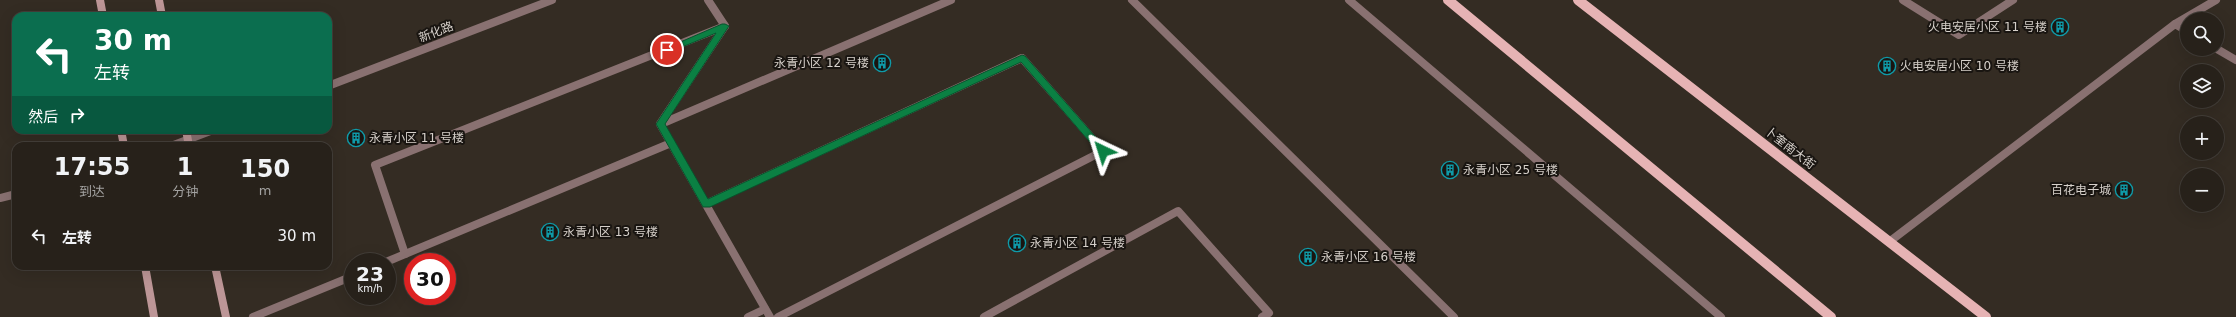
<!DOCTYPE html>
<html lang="zh">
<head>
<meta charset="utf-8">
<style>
	body { margin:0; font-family:"DejaVu Sans","Noto Sans SC",sans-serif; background:#332e27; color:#f1f3f6; height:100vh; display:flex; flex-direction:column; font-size:15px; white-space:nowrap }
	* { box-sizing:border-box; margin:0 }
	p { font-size:13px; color:#a4a3a2 }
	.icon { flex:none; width:22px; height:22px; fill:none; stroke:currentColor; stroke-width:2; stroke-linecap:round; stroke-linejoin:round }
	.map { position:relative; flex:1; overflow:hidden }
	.panel { position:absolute; left:12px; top:142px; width:320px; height:128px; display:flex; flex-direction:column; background:#27211a; border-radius:12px; box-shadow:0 4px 16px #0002,0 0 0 1px #433e39 }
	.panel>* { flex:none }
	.top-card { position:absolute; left:12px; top:12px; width:320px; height:122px; border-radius:12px; box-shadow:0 4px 16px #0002,0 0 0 1px #433e39; background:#0b6e4f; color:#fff; overflow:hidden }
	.controls { position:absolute; left:2180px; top:12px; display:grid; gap:8px }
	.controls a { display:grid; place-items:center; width:44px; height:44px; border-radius:50%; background:#27211a; box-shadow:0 4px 16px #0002,0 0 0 1px #433e39; font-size:20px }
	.speed { position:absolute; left:344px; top:253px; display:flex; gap:8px; font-size:20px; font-weight:700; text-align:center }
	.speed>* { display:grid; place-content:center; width:52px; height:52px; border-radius:50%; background:#27211a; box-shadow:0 4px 16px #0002,0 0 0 1px #433e39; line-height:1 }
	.speed small { font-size:10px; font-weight:400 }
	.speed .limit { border:6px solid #d22; background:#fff; color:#111 }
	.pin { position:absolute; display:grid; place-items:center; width:34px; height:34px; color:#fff; margin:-17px; border:2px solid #fff; border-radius:50%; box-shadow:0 1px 4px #0007 }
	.me { position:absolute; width:44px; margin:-22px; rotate:319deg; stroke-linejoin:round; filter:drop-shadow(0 0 3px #0008) }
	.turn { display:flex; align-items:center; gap:14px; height:84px; padding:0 16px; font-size:18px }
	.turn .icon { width:52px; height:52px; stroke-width:2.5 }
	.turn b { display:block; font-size:28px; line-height:34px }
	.then { display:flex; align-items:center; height:38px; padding:0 16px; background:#0003; gap:8px; font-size:15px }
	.eta { display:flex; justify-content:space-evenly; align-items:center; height:68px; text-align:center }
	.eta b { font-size:24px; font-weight:600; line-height:28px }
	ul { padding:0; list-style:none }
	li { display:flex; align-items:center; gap:12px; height:52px; padding:0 16px }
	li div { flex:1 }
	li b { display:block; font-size:15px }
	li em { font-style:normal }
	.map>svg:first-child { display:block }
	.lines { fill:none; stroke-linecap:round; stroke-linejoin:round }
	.minor { stroke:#897171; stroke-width:8 }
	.tertiary { stroke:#897171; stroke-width:8 }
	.secondary { stroke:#bd9697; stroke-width:8 }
	.primary { stroke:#e6b3b4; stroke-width:10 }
	.route { fill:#0b8043; stroke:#07532c }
	.labels { text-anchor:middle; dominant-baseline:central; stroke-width:4; stroke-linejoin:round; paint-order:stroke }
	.poi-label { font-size:12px; fill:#d6d0ca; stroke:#191511; text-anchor:start }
	.street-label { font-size:12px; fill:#d6d0ca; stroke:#191511 }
</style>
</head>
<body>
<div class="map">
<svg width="2236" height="317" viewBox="0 0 2236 317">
	<rect width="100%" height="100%" fill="#342c23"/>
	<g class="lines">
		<g class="minor">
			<path d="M708,0l17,26 -65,98 110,193"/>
			<path d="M1132,0l322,317"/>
			<path d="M1349,0l372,317"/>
			<path d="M1903,0l56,35 54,-35"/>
			<path d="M2175,24l41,-24"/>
			<path d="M2217,49l19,11"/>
			<path d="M661,124l290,-124"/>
			<path d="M706,204l316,-146 81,93 -325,166"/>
			<path d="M1889,242l286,-218 12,7"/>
			<path d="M405,254l-30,-89 350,-139"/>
			<path d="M386,262l285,-119"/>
			<path d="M253,317l100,-41"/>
			<path d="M748,317l17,-8"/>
			<path d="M984,317l194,-106 91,102 -7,4"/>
		</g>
		<g class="tertiary">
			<path d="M328,86l224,-86"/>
			<path d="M171,146l42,-16"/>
			<path d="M0,198l16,-4"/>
		</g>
		<g class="secondary">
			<path d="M100,0l3,16"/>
			<path d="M159,0l3,16"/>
			<path d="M121,130l3,16"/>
			<path d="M186,130l3,16"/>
			<path d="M145,266l9,51"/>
			<path d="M215,266l11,51"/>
		</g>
		<g class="primary">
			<path d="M1448,0l383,317"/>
			<path d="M1578,0l408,317"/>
		</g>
	</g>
	<path class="route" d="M722,24h3l4,2 -64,98 43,75 314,-144 3,1 83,95 -5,4 -3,-1 -79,-92 -311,145h-7l-47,-83 60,-91 -46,19h-6l-2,-2z"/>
	<defs>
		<symbol id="building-ring" viewBox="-11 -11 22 22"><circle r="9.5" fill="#191511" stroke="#0f9aa8" stroke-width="1.5"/><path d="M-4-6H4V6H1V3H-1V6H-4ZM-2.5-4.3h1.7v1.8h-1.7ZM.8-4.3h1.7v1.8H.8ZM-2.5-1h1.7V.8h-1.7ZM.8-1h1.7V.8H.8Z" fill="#0f9aa8"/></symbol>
	</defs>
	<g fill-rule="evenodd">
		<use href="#building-ring" x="2050" y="17" width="20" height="20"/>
		<use href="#building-ring" x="872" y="53" width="20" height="20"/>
		<use href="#building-ring" x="1877" y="56" width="20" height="20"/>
		<use href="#building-ring" x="346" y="128" width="20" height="20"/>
		<use href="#building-ring" x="1440" y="160" width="20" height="20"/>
		<use href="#building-ring" x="2114" y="180" width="20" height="20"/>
		<use href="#building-ring" x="540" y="222" width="20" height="20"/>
		<use href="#building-ring" x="1007" y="233" width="20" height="20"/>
		<use href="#building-ring" x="1298" y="247" width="20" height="20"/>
	</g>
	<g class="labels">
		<g class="poi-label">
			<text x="2047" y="27" text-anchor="end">火电安居小区 11 号楼</text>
			<text x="869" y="63" text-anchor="end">永青小区 12 号楼</text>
			<text x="1900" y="66">火电安居小区 10 号楼</text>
			<text x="369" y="138">永青小区 11 号楼</text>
			<text x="1463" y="170">永青小区 25 号楼</text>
			<text x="2111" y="190" text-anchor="end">百花电子城</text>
			<text x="563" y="232">永青小区 13 号楼</text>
			<text x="1030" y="243">永青小区 14 号楼</text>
			<text x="1321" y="257">永青小区 16 号楼</text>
		</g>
		<g class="street-label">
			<text transform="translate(436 32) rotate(-21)">新化路</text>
			<text transform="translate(1790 148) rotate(38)">卜奎南大街</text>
		</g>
	</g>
</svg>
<div class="controls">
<a><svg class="icon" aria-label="search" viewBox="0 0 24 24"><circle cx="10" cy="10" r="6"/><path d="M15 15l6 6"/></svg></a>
<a><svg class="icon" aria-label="layers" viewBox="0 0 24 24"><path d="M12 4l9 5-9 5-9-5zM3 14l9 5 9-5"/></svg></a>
<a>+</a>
<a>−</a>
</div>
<div class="speed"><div>23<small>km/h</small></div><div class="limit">30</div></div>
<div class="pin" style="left:667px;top:50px;background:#d93025"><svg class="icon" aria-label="arrive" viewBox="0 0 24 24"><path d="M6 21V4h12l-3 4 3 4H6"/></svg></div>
<svg class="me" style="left:1103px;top:151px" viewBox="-20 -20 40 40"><path d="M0-17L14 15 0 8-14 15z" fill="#0b8043" stroke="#fff" stroke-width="4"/></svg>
<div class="top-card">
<div class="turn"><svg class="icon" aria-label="left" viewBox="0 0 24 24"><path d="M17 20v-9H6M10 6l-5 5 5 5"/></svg><div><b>30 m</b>左转</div></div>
<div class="then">然后<svg class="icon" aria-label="right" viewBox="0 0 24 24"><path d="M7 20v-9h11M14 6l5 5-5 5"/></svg></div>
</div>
<section class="panel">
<div class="eta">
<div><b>17:55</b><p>到达</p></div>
<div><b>1</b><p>分钟</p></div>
<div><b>150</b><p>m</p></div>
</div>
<ul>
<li><svg class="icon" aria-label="left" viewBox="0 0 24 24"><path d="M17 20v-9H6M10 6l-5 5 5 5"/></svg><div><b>左转</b></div><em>30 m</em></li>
</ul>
</section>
</div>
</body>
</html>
